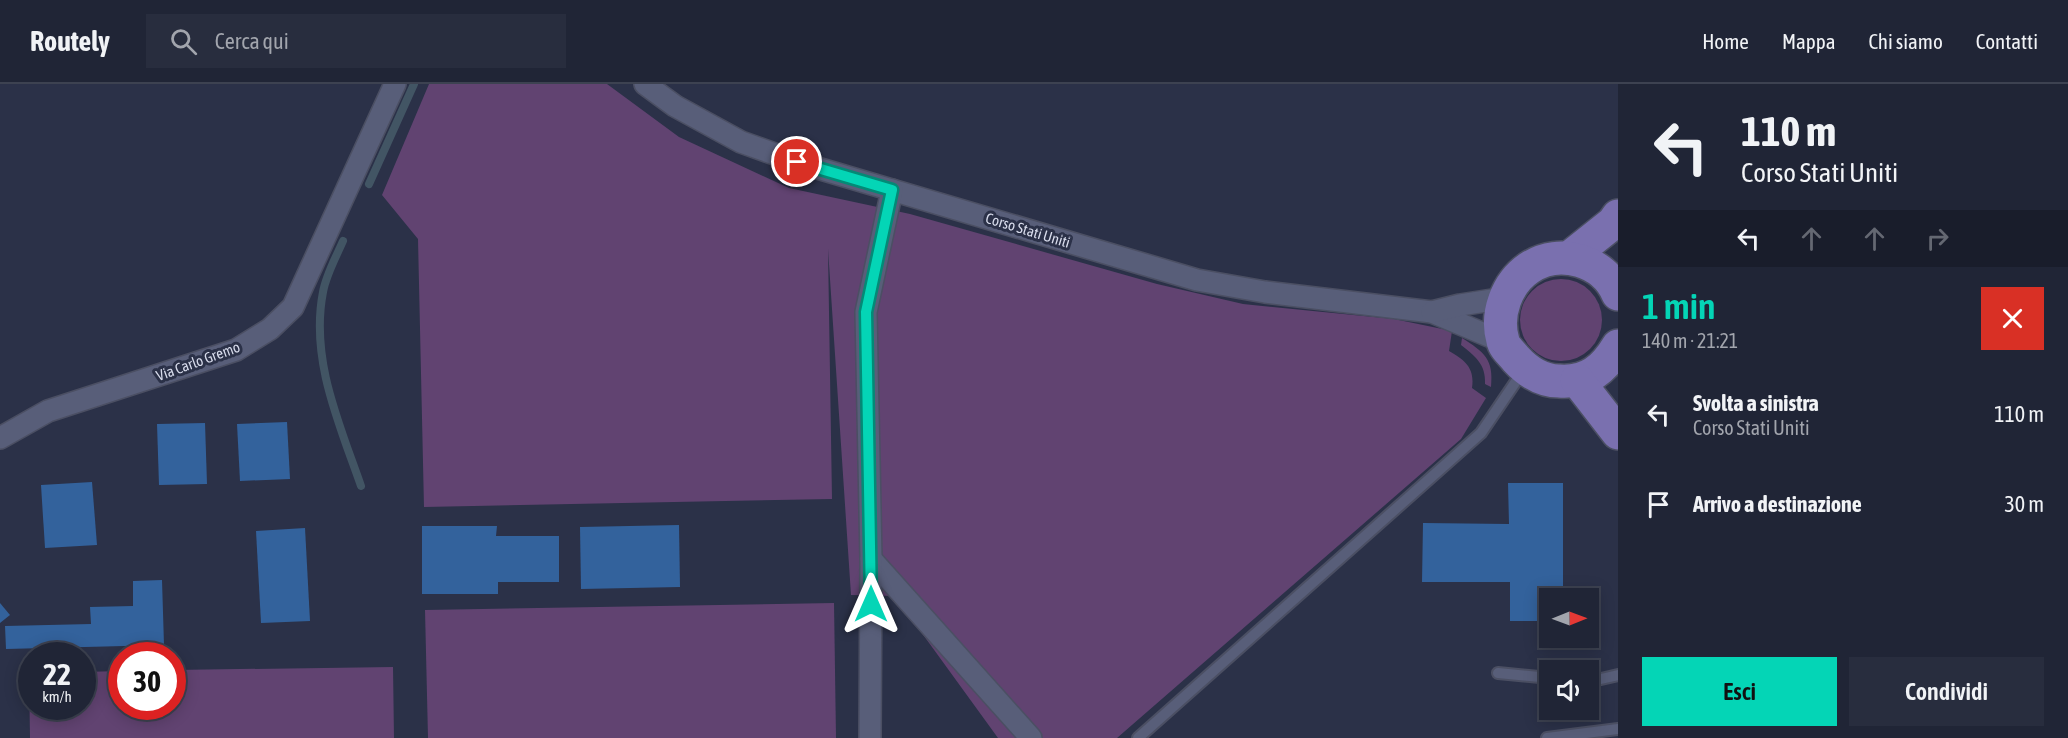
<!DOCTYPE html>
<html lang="it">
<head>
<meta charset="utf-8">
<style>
	body { margin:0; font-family:"Asap Condensed",sans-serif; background:#282d3e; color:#f1f3f6; height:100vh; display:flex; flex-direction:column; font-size:22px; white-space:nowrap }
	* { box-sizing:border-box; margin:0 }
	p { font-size:20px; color:#a2a5ad }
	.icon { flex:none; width:33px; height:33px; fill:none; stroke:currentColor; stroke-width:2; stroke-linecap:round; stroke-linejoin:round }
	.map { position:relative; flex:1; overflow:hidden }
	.sheet { display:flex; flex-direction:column; background:#202536; width:450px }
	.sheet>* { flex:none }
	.banner { background:#202536; color:#f1f3f6; overflow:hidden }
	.needle { width:39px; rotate:89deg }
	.controls { position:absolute; left:1539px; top:504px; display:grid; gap:12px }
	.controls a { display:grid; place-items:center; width:60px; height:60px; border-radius:0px; background:#202536; box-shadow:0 3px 15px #0003,0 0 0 2px #3d4251; font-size:30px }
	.speed { position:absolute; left:18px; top:558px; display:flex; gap:12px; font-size:30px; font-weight:700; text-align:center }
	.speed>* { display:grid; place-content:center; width:78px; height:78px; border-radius:50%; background:#202536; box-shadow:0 3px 15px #0003,0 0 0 2px #3d4251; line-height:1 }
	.speed small { font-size:15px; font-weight:400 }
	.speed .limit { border:9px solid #d22; background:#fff; color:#111 }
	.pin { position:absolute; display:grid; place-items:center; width:51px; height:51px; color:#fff; margin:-26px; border:3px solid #fff; border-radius:50%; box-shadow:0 2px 6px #0007 }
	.me { position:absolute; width:66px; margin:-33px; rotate:0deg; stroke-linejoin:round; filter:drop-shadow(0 0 4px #0008) }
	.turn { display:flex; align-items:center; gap:21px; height:126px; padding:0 24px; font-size:27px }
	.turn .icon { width:78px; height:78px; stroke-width:2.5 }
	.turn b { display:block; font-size:42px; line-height:51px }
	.lanes { display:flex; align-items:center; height:57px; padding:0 24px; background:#0003; justify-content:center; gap:30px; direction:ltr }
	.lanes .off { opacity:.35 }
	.round { display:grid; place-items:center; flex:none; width:63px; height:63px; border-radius:0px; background:#282d3e }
	.summary { display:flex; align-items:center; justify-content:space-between; height:102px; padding:0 24px }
	h1 { font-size:36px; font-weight:600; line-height:45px; color:#04d5b6 }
	.cta { display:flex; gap:12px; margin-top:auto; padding:12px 24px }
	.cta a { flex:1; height:69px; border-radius:0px; background:#04d5b6; color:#111; font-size:24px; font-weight:600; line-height:69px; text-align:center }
	.cta a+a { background:#282d3e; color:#f1f3f6 }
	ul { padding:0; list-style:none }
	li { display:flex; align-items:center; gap:18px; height:90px; padding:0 24px }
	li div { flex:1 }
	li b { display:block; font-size:22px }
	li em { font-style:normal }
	header { display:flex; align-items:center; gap:36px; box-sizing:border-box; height:84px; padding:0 30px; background:#202536; border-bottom:2px solid #3d4251 }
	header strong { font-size:28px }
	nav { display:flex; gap:33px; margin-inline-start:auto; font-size:21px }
	.search { width:420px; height:54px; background:#282d3e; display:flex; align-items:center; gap:15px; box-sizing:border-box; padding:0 21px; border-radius:0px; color:#a2a5ad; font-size:22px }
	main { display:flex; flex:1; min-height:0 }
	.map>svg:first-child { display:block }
	.green { fill:#614371 }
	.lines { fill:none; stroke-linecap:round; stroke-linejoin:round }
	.stream { stroke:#425564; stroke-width:8 }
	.building { fill:#33629c }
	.service-casing { stroke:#4b4f63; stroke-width:14 }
	.minor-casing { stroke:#4b4f63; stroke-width:24 }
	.primary-casing { stroke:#4b4f63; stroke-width:36 }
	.service { stroke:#585e79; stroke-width:10 }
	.minor { stroke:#585e79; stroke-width:21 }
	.primary { stroke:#7a70af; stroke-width:33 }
	.route-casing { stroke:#038a76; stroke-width:15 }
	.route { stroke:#04d5b6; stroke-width:10 }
	.labels { text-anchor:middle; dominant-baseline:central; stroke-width:6; stroke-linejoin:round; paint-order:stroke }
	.street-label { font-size:15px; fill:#d8dcec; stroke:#2b3148 }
</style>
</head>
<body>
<header>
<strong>Routely</strong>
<div class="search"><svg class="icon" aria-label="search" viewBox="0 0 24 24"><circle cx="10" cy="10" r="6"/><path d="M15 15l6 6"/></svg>Cerca qui</div>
<nav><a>Home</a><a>Mappa</a><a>Chi siamo</a><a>Contatti</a></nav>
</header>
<main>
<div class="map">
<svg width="1618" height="654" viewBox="0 0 1618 654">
	<rect width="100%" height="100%" fill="#2b3148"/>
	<g class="green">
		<path d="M429,0h178l72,53 110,51 121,26 247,70 86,20 151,15 58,12 -3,20c16,9 26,17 23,37l14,10 -25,41 -344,299h-119l-103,-142 -44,-1 -23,-346 4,250 -408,8 -6,-268 -36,-44z"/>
		<circle cx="1561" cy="236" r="41"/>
		<path d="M1462,254c22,14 32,21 29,49l-6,-3c1,-20 -10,-28 -24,-39z"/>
		<path d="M834,519l2,135h-408l-3,-128z"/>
		<path d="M393,583l1,71h-364l-1,-65h2l1,33h50l1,-34 38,-1 1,35h50l1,-36z"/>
	</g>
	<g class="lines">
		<g class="stream">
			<path d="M369,100l45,-100"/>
			<path d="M343,157c-7,16 -17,34 -20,51 -13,67 16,131 38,194"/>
		</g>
	</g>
	<g class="building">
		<path d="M287,338l3,57 -50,2 -3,-57z"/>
		<path d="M205,339l2,61 -48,1 -2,-61z"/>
		<path d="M92,398l5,63 -52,3 -4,-63z"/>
		<path d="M1508,399h55v115h-13v23h-40v-39h-88l1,-59 86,1z"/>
		<path d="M679,441l1,62 -99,2 -1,-62z"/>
		<path d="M422,442h75l-1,10h63v46h-61v12h-76z"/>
		<path d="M305,444l5,93 -49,2 -5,-92z"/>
		<path d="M162,496l2,65 -158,4 -1,-23 86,-2 -1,-17 43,-1v-25z"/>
		<path d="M0,519l10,12 -10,8z"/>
	</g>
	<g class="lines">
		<defs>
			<g id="service">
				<path d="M1498,589l52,5"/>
				<path d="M1588,596l13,-1 17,-4"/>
				<path d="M1138,654l343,-305 42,-62"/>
				<path d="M1547,654l71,-9"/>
			</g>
			<g id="minor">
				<path d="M645,0l30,22 66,36 56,20 400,118 68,12 167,20 71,30"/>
				<path d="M1432,228l28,-7 45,-7"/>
				<path d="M0,354l48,-27 188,-61 34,-21 23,-22 102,-223"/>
				<path d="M871,475l160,179"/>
				<path d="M870,654l1,-179 -5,-247 26,-122"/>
			</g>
			<g id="primary">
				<path d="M1569,174l44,-35 5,-7"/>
				<path d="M1618,210c-14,-33 -58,-47 -89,-26 -22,15 -34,46 -26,73 1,6 9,13 13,18 11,12 26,22 43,22 29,2 45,-12 59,-35"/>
				<path d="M1577,296l41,53"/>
			</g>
		</defs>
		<use href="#service" class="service-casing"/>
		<use href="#minor" class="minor-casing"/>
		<use href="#primary" class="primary-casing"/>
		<use href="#service" class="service"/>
		<use href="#minor" class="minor"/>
		<use href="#primary" class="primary"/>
	</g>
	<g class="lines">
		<defs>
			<path id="route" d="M797,78l95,28 -26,122 5,292"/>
		</defs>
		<use href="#route" class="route-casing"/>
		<use href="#route" class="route"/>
	</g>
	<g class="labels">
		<g class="street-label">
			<text transform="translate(1028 146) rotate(17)">Corso Stati Uniti</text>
			<text transform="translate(198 277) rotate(-20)">Via Carlo Gremo</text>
		</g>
	</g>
</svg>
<div class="controls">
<a><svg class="needle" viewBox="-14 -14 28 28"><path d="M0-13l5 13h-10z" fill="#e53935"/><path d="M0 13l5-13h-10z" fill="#a2a5ad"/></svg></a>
<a><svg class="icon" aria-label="sound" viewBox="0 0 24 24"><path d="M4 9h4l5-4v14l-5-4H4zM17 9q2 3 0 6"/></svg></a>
</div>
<div class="speed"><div>22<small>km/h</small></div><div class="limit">30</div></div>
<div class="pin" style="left:797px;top:78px;background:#d93025"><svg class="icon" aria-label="arrive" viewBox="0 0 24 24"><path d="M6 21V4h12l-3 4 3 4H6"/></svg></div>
<svg class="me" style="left:871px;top:520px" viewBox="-20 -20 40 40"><path d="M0-17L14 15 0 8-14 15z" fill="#04d5b6" stroke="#fff" stroke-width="4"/></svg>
</div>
<section class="sheet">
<div class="banner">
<div class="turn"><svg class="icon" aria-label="left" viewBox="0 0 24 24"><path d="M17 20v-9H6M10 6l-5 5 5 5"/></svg><div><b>110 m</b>Corso Stati Uniti</div></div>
<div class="lanes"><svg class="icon" aria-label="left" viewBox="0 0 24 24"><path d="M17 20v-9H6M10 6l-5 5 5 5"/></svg><svg class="icon off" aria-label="ahead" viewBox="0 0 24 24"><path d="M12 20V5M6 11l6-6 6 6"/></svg><svg class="icon off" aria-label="ahead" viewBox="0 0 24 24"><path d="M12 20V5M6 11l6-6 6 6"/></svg><svg class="icon off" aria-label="right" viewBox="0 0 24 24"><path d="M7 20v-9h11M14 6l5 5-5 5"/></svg></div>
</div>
<div class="summary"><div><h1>1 min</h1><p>140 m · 21:21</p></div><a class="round" style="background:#d93025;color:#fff"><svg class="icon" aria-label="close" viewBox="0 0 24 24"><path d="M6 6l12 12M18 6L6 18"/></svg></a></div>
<ul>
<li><svg class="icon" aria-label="left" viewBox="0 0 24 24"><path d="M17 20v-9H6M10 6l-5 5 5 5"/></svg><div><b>Svolta a sinistra</b><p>Corso Stati Uniti</p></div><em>110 m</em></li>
<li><svg class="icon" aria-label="arrive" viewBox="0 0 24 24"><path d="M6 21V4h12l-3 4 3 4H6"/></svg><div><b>Arrivo a destinazione</b></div><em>30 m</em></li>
</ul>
<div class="cta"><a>Esci</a><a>Condividi</a></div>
</section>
</main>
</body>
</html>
